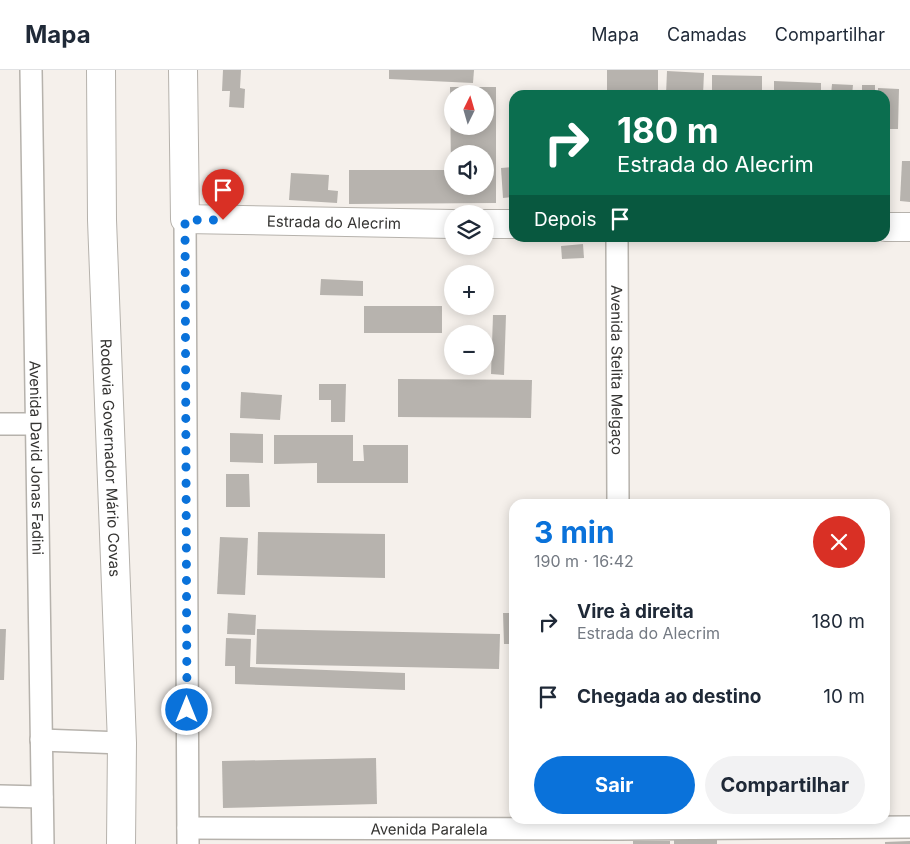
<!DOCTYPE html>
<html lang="pt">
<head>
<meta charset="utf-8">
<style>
	body { margin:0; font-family:Inter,sans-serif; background:#f2f2f3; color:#1f2937; height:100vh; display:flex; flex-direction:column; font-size:19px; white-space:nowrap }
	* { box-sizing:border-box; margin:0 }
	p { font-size:16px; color:#747a83 }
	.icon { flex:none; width:28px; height:28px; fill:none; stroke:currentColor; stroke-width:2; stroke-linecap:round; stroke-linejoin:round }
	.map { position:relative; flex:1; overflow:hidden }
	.sheet { position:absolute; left:509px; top:429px; width:381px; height:325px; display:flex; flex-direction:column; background:#fff; border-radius:15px; box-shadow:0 2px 12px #0003 }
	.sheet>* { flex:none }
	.guide { position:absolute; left:509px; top:20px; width:381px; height:152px; border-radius:15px; box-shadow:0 2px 12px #0003; background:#0b6e4f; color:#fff; overflow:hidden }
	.needle { width:32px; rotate:5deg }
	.tools { position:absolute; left:444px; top:15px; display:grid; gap:10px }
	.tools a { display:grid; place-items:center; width:50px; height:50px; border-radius:50%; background:#fff; box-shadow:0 2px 12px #0003; font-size:25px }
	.pin { position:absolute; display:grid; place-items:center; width:42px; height:42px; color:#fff; margin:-51px -21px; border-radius:50% 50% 50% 0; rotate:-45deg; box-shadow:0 0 5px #0007 }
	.pin .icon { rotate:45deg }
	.me { position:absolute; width:55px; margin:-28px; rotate:0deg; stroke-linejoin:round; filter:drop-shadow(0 0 4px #0008) }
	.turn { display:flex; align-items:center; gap:18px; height:105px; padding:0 25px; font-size:22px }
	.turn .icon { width:65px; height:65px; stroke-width:2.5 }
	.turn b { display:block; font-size:35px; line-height:42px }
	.then { display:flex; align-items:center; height:48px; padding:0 25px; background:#0003; gap:10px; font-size:19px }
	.round { display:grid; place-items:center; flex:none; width:52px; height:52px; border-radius:26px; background:#f2f2f3 }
	.headline { display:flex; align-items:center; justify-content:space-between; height:85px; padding:0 25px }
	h1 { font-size:30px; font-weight:700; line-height:38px; color:#0a72da }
	.cta { display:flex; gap:10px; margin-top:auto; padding:10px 25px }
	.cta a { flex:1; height:58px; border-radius:30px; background:#0a72da; color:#fff; font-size:20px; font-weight:700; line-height:58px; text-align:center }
	.cta a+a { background:#f2f2f3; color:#1f2937 }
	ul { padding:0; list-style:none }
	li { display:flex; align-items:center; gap:15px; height:75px; padding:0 25px }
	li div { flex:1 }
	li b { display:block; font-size:19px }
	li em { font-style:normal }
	header { display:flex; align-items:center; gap:30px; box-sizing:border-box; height:70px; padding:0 25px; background:#fff; border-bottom:1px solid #e0e1e3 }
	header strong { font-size:24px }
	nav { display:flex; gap:28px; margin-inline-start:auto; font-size:18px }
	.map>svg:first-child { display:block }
	.building { fill:#b7b3ae; fill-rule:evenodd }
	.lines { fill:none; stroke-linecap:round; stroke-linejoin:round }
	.street-casing { stroke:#b6b2ac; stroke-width:24 }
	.secondary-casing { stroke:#b6b2ac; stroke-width:30 }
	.highway-casing { stroke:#b6b2ac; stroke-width:30 }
	.street { stroke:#fff; stroke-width:21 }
	.secondary { stroke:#fff; stroke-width:28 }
	.highway { stroke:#fff; stroke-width:28 }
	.route { stroke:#0a72da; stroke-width:9; stroke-dasharray:0 16.2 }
	.labels { text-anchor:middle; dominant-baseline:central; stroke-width:4; stroke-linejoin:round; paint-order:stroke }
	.street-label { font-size:15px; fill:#353432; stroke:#fff }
</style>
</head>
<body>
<header>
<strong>Mapa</strong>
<nav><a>Mapa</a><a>Camadas</a><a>Compartilhar</a></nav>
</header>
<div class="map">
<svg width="910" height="774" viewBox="0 0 910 774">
	<rect width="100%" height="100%" fill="#f5f0eb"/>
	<g class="building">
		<path d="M223,0h18l-1,18 5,1 -1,19 -15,-1 1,-16h-8z"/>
		<path d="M389,0h85l-1,13 -84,-4z"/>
		<rect x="607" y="0" width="51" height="25"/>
		<path d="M667,1l37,2 -1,22h-37z"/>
		<path d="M712,5l50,1v19h-50z"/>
		<path d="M774,11l47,2v12h-47z"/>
		<path d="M832,14l21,1 -1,10h-21z"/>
		<rect x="862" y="15" width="13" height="10"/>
		<path d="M450,17h46v116l-147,1v-34h102zM452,24h33v32h-33zM452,84h33v32h-33z"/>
		<path d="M878,18l21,1 -1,40h-13v-34h-7z"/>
		<path d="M902,91h8v41l-10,-1z"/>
		<path d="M514,97v30l-11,1 -2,-30z"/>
		<path d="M291,103l38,2 -1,15 10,1 -1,12 -48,-3z"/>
		<path d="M583,174l1,14 -22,1 -1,-13z"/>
		<path d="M321,209l42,2v15l-43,-1z"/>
		<rect x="364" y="236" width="78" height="27"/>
		<path d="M493,245h13l-2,60 -13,-1z"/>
		<path d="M398,309l134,1 -1,38 -133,-1z"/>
		<path d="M319,314h27l-1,38h-14v-22h-12z"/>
		<path d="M241,322l41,3 -2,25 -40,-2z"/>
		<path d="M230,363l33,1v29l-33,-1z"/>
		<path d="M274,365h79v26h11l-1,-16h45v38h-91v-20l-43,1z"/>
		<path d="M226,404h23l1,33h-24z"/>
		<path d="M258,462l127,2v44l-128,-3z"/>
		<path d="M220,467l28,1 -3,57 -28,-1z"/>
		<path d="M228,543l28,2 -1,20 -28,-1z"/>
		<path d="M503,543h11v31h-10z"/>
		<path d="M0,559h6l-2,51h-4z"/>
		<path d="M257,559l243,5 -1,35 -243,-5z"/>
		<path d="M226,568l25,1 -1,28 155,6v17l-170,-6v-18h-10z"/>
		<path d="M376,688l1,46 -154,4 -1,-47z"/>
		<rect x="674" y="769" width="43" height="5"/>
		<rect x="633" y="771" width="37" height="3"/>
		<path d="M910,771v3h-25v-2z"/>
	</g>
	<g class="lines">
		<defs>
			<g id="street">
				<path id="s1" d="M31,0l12,774"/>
				<path d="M185,149l3,625"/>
				<path id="s2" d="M617,168l1,266"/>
				<path d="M0,354h36"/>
				<path d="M41,670l81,3"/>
				<path d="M0,726l42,1"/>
				<path id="s3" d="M188,758l431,1 291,-2"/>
			</g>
			<g id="secondary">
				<path id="s4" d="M183,0l2,149 267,5"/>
				<path d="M485,154h29"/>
				<path d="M885,157h25"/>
			</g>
			<g id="highway">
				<path id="s5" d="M101,0l1,150 20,523 -1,101"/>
			</g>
		</defs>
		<use href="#street" class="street-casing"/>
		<use href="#secondary" class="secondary-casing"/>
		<use href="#highway" class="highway-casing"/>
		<use href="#street" class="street"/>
		<use href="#secondary" class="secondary"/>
		<use href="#highway" class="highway"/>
	</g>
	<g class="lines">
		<path class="route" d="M187,640l-2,-490h38"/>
	</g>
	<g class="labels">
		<g class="street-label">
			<text stroke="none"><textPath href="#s4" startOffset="298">Estrada do Alecrim</textPath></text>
			<text stroke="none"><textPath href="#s2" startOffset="132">Avenida Stelita Melgaço</textPath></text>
			<text stroke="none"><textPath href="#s1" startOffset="388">Avenida David Jonas Fadini</textPath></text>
			<text stroke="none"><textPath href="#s5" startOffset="388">Rodovia Governador Mário Covas</textPath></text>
			<text stroke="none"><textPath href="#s3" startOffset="241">Avenida Paralela</textPath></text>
		</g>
	</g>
</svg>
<div class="tools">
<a><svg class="needle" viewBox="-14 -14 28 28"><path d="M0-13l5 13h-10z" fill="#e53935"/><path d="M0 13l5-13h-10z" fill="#747a83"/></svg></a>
<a><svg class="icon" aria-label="sound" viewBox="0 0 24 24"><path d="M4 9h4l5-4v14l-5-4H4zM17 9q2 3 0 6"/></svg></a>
<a><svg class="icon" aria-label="layers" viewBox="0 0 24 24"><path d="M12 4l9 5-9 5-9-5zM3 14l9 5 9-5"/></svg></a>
<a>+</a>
<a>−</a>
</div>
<div class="pin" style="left:223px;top:150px;background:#d93025"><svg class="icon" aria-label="arrive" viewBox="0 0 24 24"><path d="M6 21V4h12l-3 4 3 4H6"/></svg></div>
<svg class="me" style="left:187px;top:640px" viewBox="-20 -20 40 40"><circle r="17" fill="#0a72da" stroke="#fff" stroke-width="3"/><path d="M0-11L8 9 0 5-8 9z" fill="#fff"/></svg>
<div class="guide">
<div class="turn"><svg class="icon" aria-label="right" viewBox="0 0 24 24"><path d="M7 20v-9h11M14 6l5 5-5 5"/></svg><div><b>180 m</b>Estrada do Alecrim</div></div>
<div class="then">Depois<svg class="icon" aria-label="arrive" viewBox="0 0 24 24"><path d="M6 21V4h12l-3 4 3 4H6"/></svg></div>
</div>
<section class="sheet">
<div class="headline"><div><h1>3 min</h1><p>190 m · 16:42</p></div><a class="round" style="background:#d93025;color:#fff"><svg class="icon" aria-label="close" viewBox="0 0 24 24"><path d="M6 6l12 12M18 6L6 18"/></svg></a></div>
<ul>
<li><svg class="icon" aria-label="right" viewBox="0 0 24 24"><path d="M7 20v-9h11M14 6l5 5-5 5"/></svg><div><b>Vire à direita</b><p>Estrada do Alecrim</p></div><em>180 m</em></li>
<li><svg class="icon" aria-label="arrive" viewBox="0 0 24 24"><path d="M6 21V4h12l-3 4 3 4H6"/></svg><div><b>Chegada ao destino</b></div><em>10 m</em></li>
</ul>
<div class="cta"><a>Sair</a><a>Compartilhar</a></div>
</section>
</div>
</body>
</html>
